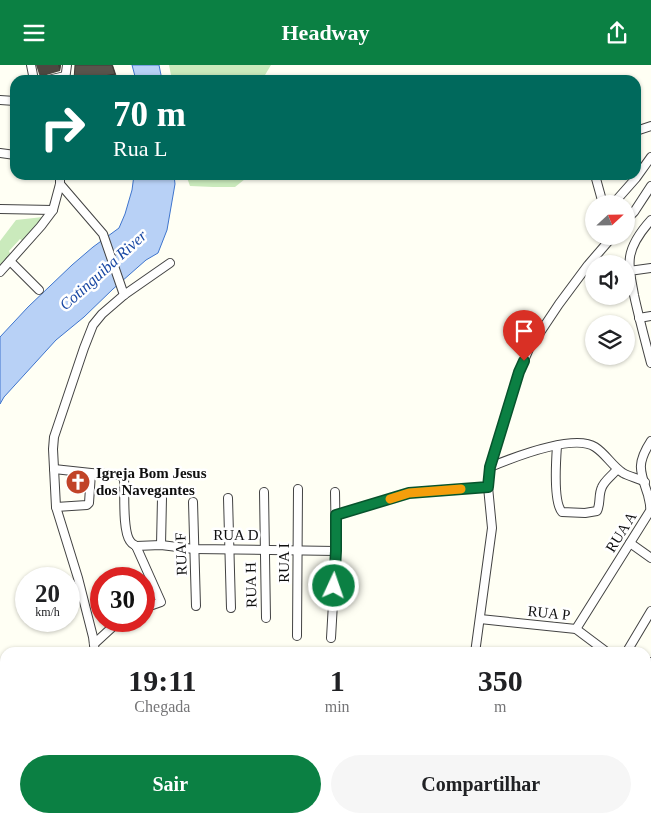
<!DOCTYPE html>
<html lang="pt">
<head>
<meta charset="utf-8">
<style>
	body { margin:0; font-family:"Times New Roman",serif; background:#f6f6f6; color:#202124; height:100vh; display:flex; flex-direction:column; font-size:19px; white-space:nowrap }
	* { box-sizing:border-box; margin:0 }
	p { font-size:16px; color:#757577 }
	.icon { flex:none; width:28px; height:28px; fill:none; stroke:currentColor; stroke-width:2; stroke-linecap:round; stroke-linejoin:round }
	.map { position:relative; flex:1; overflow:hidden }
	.panel { position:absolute; left:0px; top:582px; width:651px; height:176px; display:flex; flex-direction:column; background:#fff; border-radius:15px 15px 0 0; box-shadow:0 1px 4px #0004 }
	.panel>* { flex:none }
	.top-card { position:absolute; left:10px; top:10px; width:631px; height:105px; border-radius:15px; box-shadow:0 1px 4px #0004; background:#00695c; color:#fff; overflow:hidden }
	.needle { width:32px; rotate:68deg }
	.fabs { position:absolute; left:585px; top:130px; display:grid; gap:10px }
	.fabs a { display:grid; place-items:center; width:50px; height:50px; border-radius:50%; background:#fff; box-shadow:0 1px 4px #0004; font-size:25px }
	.speed { position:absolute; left:15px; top:502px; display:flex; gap:10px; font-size:25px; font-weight:700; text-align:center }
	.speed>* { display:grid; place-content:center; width:65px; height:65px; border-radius:50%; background:#fff; box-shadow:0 1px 4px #0004; line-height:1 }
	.speed small { font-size:12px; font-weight:400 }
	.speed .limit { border:8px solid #d22; background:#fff; color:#111 }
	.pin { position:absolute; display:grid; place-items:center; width:42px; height:42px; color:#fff; margin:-51px -21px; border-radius:50% 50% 50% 0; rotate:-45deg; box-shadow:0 0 5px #0007 }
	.pin .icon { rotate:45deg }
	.me { position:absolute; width:55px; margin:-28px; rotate:3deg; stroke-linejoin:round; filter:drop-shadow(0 0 4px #0008) }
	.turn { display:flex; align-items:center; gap:18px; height:105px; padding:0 20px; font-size:22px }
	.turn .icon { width:65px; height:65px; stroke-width:2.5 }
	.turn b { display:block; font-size:35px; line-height:42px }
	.eta { display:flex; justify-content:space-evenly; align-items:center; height:85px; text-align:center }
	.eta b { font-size:30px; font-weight:700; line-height:35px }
	.button { display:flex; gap:10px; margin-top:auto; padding:10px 20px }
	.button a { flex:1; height:58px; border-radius:30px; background:#0b8043; color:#fff; font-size:20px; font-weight:700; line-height:58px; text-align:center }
	.button a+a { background:#f6f6f6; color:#202124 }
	header { display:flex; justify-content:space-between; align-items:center; height:65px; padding:0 20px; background:#0b8043; color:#fff; font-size:22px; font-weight:700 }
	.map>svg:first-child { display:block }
	.green { fill:#caeabc }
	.water { fill:#b8d1f6; stroke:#3f75cd }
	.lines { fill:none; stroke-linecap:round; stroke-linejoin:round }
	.minor-casing { stroke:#434343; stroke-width:10 }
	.minor { stroke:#fff; stroke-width:8 }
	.wall { fill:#4d4841 }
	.shaded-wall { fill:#3e3b35 }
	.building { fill:#59544c; stroke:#3e3b35 }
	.route-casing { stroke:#07532c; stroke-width:12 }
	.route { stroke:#0b8043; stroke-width:9 }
	.slow { stroke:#f59e0b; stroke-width:9 }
	.labels { text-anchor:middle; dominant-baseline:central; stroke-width:5; stroke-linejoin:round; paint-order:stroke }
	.poi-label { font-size:15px; font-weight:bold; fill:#101010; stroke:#fff; text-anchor:start }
	.street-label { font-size:15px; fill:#101010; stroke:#fff }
	.water-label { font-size:16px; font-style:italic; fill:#1847a3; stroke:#fff }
</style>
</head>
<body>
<header><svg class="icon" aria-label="menu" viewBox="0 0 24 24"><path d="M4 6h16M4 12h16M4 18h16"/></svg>Headway<svg class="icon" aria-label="share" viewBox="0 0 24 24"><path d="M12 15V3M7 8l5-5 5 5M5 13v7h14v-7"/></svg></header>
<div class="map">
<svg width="651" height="758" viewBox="0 0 651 758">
	<rect width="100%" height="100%" fill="#fffff4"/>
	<g class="green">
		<path d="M169,0h102l-9,15h-90z"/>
		<path d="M186,110h59v4l-10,8h-22l-23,-1z"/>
		<path d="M43,152l-20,24 -3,-2 -11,12 2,5 -8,8h-3v-23l16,-21z"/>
	</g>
	<g class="water">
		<path d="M132,0h27l3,15h-26z"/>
		<path d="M134,110h40l1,9 -8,46 -9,23 -12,7 -33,29 -29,28 -28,23 -52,57 -4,7v-67l28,-30 44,-42 21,-18 26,-19 6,-14 7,-24z"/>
	</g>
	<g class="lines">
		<defs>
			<g id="minor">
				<path d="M31,0l3,15"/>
				<path d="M48,15l17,-4"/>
				<path d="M65,15l2,-15"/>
				<path d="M0,35l15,1"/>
				<path d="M636,66l15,-5"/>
				<path d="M0,88l15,2"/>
				<path d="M595,110l8,29"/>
				<path d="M60,119l43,50 21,61"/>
				<path d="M613,139l23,-26 15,-21"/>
				<path d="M0,144l53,1"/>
				<path d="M626,155l8,-8 17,-26"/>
				<path d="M651,155c-9,10 -19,23 -21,37 -2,13 2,25 4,38 5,23 11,45 17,68"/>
				<path d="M10,196l29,29"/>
				<path d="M629,206l22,-3"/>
				<path d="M0,207l41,-46 12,-16 7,-26v-9"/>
				<path d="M639,253l12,-2"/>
				<path d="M557,381c-1,14 -4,56 5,66l23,1 12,-2c4,-8 1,-16 5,-24 3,-7 11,-12 15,-18"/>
				<path d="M490,402c22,-9 84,-34 105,-20 11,7 17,19 28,26 7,4 15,5 22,9"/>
				<path d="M54,404l37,4 28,2 5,3c1,14 -2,52 6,63 2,3 3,3 6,5"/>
				<path d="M264,427l2,126"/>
				<path d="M228,433l3,110"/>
				<path d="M193,437l3,104"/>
				<path d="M56,442l31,-2 2,-2 2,-30"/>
				<path d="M336,450l73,-22 79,-6"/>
				<path d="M630,478l21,15"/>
				<path d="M161,480l1,-47"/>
				<path d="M136,481l25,-1 33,4 142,2"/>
				<path d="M136,481l25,56 -17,6"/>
				<path d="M480,554l96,10 32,24"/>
				<path d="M576,564l74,-118c1,-6 -1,-10 -2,-16 -8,-24 -12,-31 3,-54"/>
				<path d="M297,571l1,-147"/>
				<path d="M331,573l5,-87 -1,-59"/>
				<path d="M94,579l25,-23"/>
				<path d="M95,588l-2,-16 -15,-59 -22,-71 -3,-58 1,-12 30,-89 9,-23 9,-11 22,-19 46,-32"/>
				<path d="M475,588l17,-125 -4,-41 2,-20 29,-95 10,-23 30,-45 29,-39 25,-29"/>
				<path d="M626,588l25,-42"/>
				<path d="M646,598l5,-1"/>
				<path d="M280,754l16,4"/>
				<path d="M54,758l1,-4"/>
				<path d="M198,758l3,-4"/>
				<path d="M371,758l2,-4"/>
				<path d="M459,758v-4"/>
			</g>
		</defs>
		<use href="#minor" class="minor-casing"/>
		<use href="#minor" class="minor"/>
	</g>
	<g class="wall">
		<path d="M36,0h25l-1,6 -20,6z"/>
		<path d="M113,0l5,15h-44z"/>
	</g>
	<path class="shaded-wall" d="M58,0h3l-1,6z"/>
	<path class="building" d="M75,0h37l3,9 -22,4v2h-19z"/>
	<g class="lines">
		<defs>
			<path id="route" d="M334,521l2,-35v-36l73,-22 79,-6 2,-20 29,-95 5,-11"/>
		</defs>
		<use href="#route" class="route-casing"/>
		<use href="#route" class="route"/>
		<path class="slow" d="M390,434l19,-6 52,-4"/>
	</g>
	<defs>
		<symbol id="church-disc" viewBox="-11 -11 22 22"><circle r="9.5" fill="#c14327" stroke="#fff"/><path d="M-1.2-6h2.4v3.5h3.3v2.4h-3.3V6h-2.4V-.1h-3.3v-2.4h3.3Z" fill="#fff"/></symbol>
	</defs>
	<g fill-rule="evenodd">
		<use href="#church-disc" x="64" y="403" width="28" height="28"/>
	</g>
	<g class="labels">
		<g class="poi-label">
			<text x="96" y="408">Igreja Bom Jesus<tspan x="96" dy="17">dos Navegantes</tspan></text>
		</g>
		<g class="street-label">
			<text transform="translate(621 467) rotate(-58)">RUA A</text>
			<text x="236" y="470">RUA D</text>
			<text transform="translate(181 489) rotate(-92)">RUA F</text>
			<text transform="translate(284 498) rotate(-90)">RUA I</text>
			<text transform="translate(251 520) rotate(-91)">RUA H</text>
			<text transform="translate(549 548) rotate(6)">RUA P</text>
		</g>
		<g class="water-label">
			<text transform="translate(103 205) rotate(-42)">Cotinguiba River</text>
		</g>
	</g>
</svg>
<div class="fabs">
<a><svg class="needle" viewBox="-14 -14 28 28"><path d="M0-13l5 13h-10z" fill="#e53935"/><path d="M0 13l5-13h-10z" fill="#757577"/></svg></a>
<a><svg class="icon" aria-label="sound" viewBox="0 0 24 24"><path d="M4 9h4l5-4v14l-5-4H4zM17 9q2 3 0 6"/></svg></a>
<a><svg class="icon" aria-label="layers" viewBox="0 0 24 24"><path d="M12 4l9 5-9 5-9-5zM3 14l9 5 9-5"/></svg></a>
</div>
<div class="speed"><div>20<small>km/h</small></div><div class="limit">30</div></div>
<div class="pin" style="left:524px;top:296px;background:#d93025"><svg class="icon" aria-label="arrive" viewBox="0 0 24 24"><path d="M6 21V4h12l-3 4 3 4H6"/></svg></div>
<svg class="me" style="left:334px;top:521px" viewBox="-20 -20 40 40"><circle r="17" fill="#0b8043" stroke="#fff" stroke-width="3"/><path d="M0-11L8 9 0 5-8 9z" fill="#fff"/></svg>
<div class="top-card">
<div class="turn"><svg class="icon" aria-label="right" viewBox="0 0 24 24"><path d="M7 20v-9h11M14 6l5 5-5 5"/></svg><div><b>70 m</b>Rua L</div></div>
</div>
<section class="panel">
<div class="eta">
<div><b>19:11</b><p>Chegada</p></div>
<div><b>1</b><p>min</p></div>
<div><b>350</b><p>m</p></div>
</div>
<div class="button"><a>Sair</a><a>Compartilhar</a></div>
</section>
</div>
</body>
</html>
